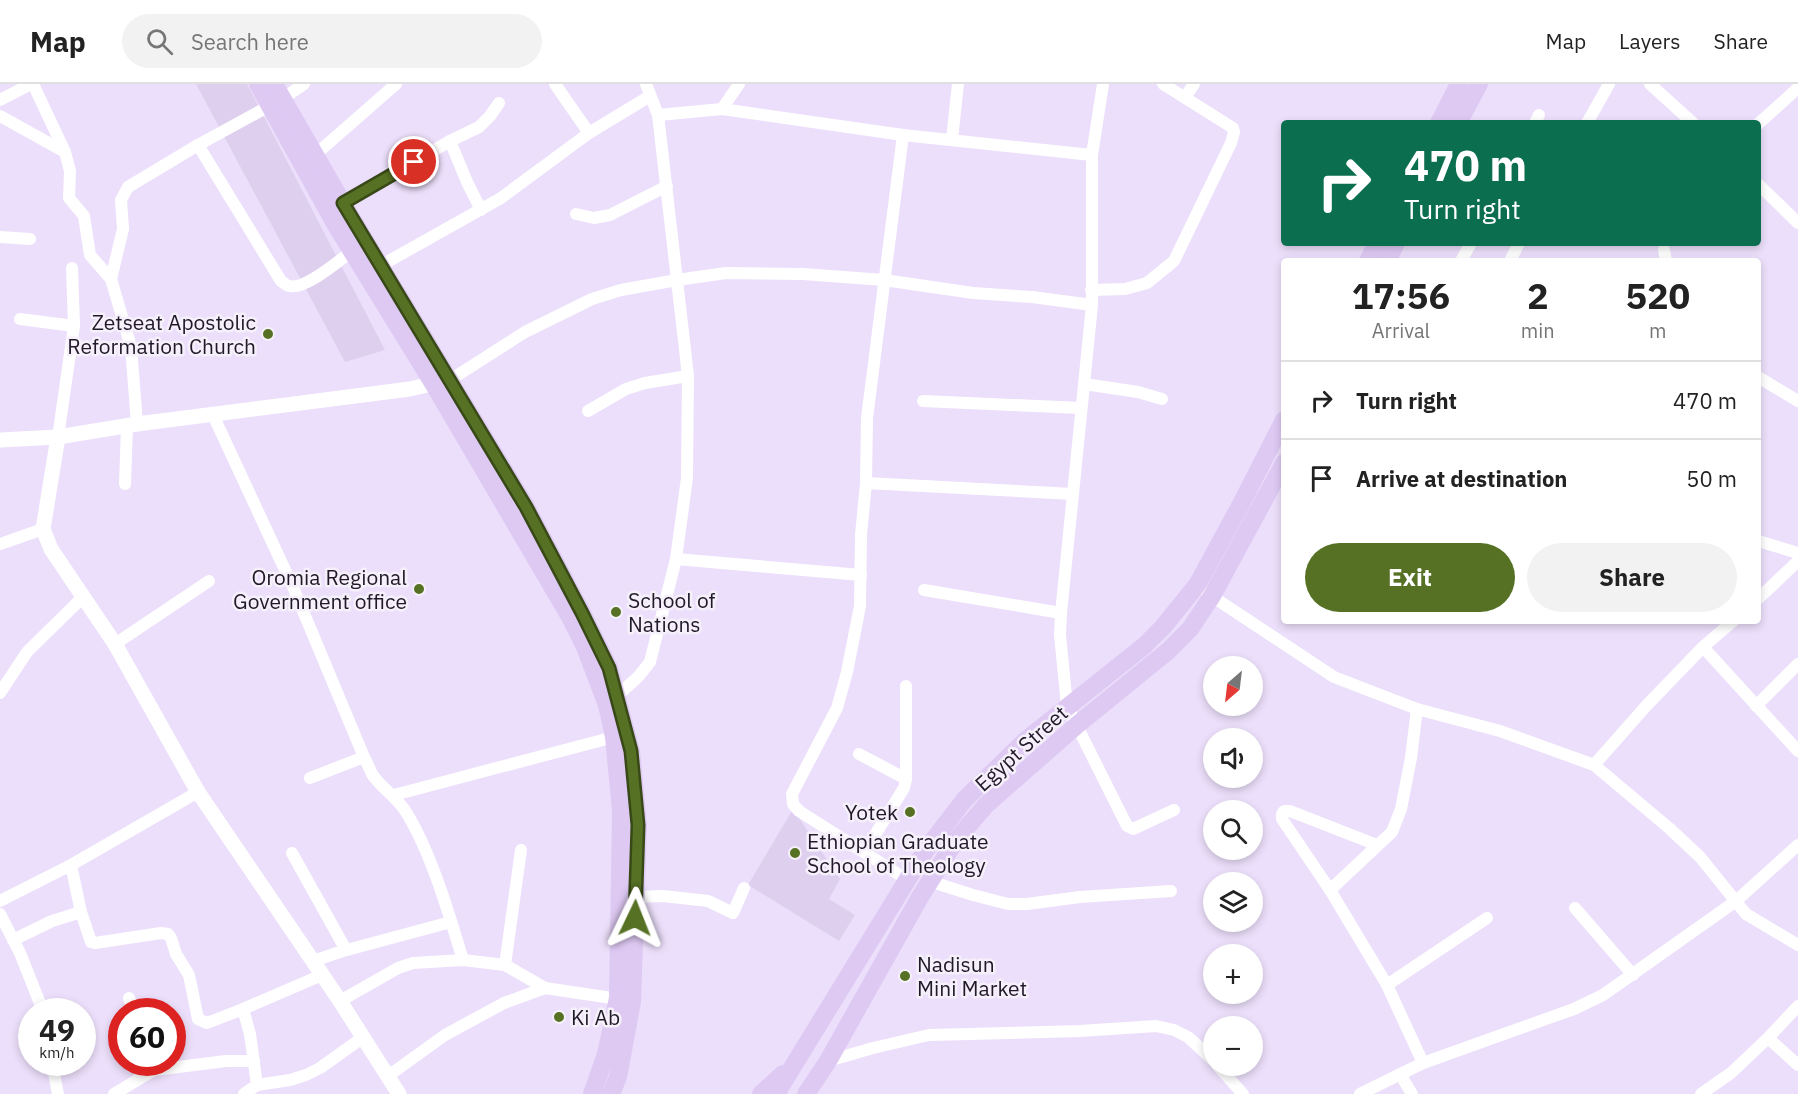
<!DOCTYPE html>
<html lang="en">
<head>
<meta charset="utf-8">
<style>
	body { margin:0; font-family:"IBM Plex Sans",sans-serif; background:#f2f2f2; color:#222; height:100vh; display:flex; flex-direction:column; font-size:22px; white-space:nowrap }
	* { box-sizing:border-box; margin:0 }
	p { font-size:20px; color:#767676 }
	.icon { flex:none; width:33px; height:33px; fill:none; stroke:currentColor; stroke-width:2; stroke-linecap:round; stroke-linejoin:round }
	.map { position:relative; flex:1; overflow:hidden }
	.panel { position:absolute; left:1281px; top:174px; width:480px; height:366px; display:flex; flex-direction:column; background:#fff; border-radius:6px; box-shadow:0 3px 9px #0003 }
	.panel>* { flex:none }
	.banner { position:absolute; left:1281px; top:36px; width:480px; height:126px; border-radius:6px; box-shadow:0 3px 9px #0003; background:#0b6e4f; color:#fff; overflow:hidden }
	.needle { width:39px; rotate:208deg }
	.fabs { position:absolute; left:1203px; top:572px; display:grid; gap:12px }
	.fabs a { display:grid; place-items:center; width:60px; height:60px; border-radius:50%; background:#fff; box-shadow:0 3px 9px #0003; font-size:30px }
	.speed { position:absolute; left:18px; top:914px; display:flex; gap:12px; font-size:30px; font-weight:700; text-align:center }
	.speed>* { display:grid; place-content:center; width:78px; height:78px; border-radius:50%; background:#fff; box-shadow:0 3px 9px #0003; line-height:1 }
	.speed small { font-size:15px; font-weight:400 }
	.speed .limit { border:9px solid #d22; background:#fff; color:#111 }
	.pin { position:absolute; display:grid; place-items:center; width:51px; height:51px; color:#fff; margin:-26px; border:3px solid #fff; border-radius:50%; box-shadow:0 2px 6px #0007 }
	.me { position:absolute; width:66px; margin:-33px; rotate:2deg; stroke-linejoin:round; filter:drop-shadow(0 0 4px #0008) }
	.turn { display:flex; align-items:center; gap:21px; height:126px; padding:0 24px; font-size:27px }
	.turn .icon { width:78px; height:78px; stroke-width:2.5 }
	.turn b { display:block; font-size:42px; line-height:51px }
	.eta { display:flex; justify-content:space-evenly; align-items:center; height:102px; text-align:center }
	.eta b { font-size:36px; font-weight:700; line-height:42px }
	.button { display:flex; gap:12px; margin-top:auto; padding:12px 24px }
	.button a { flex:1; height:69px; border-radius:36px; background:#567124; color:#fff; font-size:24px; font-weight:700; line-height:69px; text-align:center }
	.button a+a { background:#f2f2f2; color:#222 }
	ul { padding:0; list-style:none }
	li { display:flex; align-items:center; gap:18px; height:78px; padding:0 24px; border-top:2px solid #e0e0e0 }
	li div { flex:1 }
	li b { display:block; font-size:22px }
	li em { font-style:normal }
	header { display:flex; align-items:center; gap:36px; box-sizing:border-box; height:84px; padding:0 30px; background:#fff; border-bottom:2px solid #e0e0e0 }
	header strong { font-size:28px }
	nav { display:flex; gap:33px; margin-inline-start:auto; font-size:21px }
	.search { width:420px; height:54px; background:#f2f2f2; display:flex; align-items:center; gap:15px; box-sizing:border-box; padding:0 21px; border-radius:33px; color:#767676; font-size:22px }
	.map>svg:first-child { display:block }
	.built { fill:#decfef }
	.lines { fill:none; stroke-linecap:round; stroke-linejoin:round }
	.minor { stroke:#fff; stroke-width:12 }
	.tertiary { stroke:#fff; stroke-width:15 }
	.primary { stroke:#dec9f3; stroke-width:18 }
	.route-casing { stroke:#384917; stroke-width:15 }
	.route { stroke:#567124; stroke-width:10 }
	.poi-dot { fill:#567124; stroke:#f5f0fa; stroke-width:2 }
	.labels { text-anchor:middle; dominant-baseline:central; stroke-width:5; stroke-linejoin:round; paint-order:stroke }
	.poi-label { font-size:21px; fill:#21192a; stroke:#f5f0fa; text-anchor:start }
	.street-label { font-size:21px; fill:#21192a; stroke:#f5f0fa }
</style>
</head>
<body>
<header>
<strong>Map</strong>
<div class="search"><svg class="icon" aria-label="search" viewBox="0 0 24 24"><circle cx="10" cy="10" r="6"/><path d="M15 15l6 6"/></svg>Search here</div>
<nav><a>Map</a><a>Layers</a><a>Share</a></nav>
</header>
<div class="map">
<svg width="1798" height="1010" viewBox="0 0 1798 1010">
	<rect width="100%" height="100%" fill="#ecdffb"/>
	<g class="built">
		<path d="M196,0h51l138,266 -40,12z"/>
		<path d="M793,725l47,70 -11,20 26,16 -16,26 -91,-56z"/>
	</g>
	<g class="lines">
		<g class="minor">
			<path d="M33,0l32,68 5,19 -1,27 15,18 6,39 21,24"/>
			<path d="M555,0l34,49"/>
			<path d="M646,0l12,31 64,-6 181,26 189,20"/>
			<path d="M1103,0l-11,71v150l-31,308 -1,22 7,71 60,120 6,3 41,-19"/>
			<path d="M1650,0l43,39"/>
			<path d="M1185,13l9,-13"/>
			<path d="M0,16l31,-16"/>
			<path d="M722,25l17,-25"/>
			<path d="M0,32l65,36"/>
			<path d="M1535,39l4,-8"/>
			<path d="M1587,39l22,-39"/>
			<path d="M1758,40l40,-36"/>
			<path d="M903,51l-36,283 -1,65 -5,52 -1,71 -13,66 -10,36 -45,86 1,10 6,7 107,68"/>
			<path d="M952,55l6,-55"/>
			<path d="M450,57l17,41 14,28"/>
			<path d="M198,61l83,136c3,2 6,5 9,5 15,4 50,-26 62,-35"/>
			<path d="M315,71l81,-71"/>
			<path d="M1758,100l40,39"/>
			<path d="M343,119l107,-62 29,-14 11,-11 9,-13"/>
			<path d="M576,130l18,4 16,-3 57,-29"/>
			<path d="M0,153l30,2"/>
			<path d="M1664,166l2,11"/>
			<path d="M1461,177l10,-18"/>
			<path d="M1510,177l9,-18"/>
			<path d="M380,182l121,-68 88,-65 61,-37"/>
			<path d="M72,184l2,58"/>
			<path d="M1091,206l34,-1 22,-6 27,-22 57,-118 3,-11 -1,-4 -70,-44"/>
			<path d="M20,235l54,7 -16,111"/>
			<path d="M1758,293l40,24"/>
			<path d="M450,296l75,-48 67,-33 29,-9 56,-10 49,-7 77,1 81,6 89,13 59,4 60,8"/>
			<path d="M1084,300l54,8 24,7"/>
			<path d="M923,317l158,7"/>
			<path d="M588,327l38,-22 19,-6 43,-7"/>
			<path d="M213,331l80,172 71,170c3,5 5,11 8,17 9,14 25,23 34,38 25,40 43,102 57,148"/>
			<path d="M137,340l-6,-77 -20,-68 12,-50 -2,-29 7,-13 70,-42 84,-46 22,-15"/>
			<path d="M866,399l207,11"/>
			<path d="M125,400l2,-58"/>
			<path d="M1758,457l40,12"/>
			<path d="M0,460l43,-15"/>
			<path d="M676,475l185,16"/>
			<path d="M924,506l137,23"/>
			<path d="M1207,509l127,84 83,32 83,22 94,34 75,63 31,29 46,57 52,31"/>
			<path d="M1758,515l40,-38"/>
			<path d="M1733,537l-30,26 95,104"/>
			<path d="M115,560l94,-63"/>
			<path d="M0,609l27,-41 56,-55"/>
			<path d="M618,611l20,-18 12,-15 26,-103 11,-81 1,-102 -30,-261"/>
			<path d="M1756,622l42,-42"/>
			<path d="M859,670l47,25"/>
			<path d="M1594,681l53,-60 56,-58"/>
			<path d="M310,694l54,-21"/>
			<path d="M394,711l220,-58"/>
			<path d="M1377,761l-87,-34h-6l-2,3v5l48,71 57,95 36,78"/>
			<path d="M865,767l39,-63 2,-9v-93"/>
			<path d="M292,769l54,97"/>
			<path d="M71,781l10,47 10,30 4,1 66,-10 7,1 3,4 5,16 13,21 9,44 9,4 36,-14"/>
			<path d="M929,797l44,14 35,9h19l53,-7 91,-6"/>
			<path d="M1330,806l62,-58 9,-23 10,-51 6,-49"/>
			<path d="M636,813l27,-1 45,5 25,12 11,-25"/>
			<path d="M0,817l71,-36 127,-73"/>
			<path d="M1575,824l58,67"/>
			<path d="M0,830l20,39 23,58"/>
			<path d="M13,856l39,-19 29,-9"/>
			<path d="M313,877l30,-10 108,-29"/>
			<path d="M505,881l16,-115"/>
			<path d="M1387,901l100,-67"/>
			<path d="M129,914l5,13"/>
			<path d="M340,917l58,-33 15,-5 50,-3 42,5 40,23 80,12"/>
			<path d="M1798,922l-30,32 30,27"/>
			<path d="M828,977l45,-13 56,-13 151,-4 76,-5 18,4 14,7 26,24"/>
			<path d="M52,978l6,32"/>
			<path d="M1217,981l26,29"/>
			<path d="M1400,990l12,20"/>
			<path d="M388,992l57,-41 59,-32 41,-15"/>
			<path d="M257,1001l-7,-51 -7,-25 79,-34"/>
			<path d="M114,1010l40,-24 72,-9h28"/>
			<path d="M244,1010l13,-9 33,-5 16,-5 14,-7 42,-30"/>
			<path d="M1360,1010l63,-31 151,-54 29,-14 133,-94 62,-56"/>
			<path d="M1701,1010l30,-21 37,-35"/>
		</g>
		<g class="tertiary">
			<path d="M58,353l-15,92 8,20 64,95 83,148 142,209 59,93"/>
			<path d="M0,356l58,-3 79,-13 273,-35 34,-8"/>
		</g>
		<g class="primary">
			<path d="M258,0l76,138 99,161 137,234 15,30 22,58 7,32 7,74 -3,187 -12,56 -14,40"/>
			<path d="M274,0l75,130 177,293 56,106 27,55 22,83 7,74 -6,177 -14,75 -7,17"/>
			<path d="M1439,39l20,-39"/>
			<path d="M1458,39l21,-39"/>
			<path d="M1368,177l9,-18"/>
			<path d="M1387,177l9,-18"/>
			<path d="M761,1010l22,-20"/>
			<path d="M776,1010l149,-243 40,-52 61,-59 118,-94 19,-19 34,-42 43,-79 44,-86"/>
			<path d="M806,1010l22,-33 92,-164 36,-57 30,-35 91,-80 91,-74 22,-22 22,-33 72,-133"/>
		</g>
	</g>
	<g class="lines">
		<defs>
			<path id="route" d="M414,78l-71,41 183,304 56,106 27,55 22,83 7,74 -3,93"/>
		</defs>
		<use href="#route" class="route-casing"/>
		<use href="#route" class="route"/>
	</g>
	<g class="poi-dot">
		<circle cx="268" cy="250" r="6"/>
		<circle cx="419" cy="505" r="6"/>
		<circle cx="616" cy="528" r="6"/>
		<circle cx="910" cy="728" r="6"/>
		<circle cx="795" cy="769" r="6"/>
		<circle cx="905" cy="892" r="6"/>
		<circle cx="559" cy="933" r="6"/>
	</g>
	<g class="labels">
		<g class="poi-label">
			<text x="256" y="238" text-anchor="end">Zetseat Apostolic<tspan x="256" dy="24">Reformation Church</tspan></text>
			<text x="407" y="493" text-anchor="end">Oromia Regional<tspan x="407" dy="24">Government office</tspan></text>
			<text x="628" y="516">School of<tspan x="628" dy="24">Nations</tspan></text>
			<text x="898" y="728" text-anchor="end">Yotek</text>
			<text x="807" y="757">Ethiopian Graduate<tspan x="807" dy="24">School of Theology</tspan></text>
			<text x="917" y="880">Nadisun<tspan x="917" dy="24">Mini Market</tspan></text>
			<text x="571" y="933">Ki Ab</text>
		</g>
		<g class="street-label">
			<text transform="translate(1021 664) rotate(-42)">Egypt Street</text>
		</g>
	</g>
</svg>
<div class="fabs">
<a><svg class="needle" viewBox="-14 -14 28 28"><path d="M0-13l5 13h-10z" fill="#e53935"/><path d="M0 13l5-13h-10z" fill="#767676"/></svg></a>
<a><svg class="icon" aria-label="sound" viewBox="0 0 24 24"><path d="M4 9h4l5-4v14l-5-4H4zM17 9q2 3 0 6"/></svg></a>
<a><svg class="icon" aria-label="search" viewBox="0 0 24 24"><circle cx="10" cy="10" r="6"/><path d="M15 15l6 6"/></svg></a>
<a><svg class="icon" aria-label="layers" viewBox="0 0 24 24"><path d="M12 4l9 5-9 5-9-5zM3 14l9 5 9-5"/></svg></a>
<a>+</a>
<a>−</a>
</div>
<div class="speed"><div>49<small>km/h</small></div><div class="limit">60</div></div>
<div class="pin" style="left:414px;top:78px;background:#d93025"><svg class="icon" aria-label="arrive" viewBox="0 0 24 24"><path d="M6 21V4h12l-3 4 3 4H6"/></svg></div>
<svg class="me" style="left:635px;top:834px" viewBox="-20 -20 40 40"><path d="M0-17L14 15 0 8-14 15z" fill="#567124" stroke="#fff" stroke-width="4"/></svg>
<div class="banner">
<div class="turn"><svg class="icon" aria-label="right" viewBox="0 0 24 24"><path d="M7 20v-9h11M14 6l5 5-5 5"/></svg><div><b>470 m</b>Turn right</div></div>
</div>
<section class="panel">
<div class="eta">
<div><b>17:56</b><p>Arrival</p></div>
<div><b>2</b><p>min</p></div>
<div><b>520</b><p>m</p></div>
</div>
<ul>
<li><svg class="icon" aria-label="right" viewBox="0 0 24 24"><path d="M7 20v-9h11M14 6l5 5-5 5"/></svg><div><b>Turn right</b></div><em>470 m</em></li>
<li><svg class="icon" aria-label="arrive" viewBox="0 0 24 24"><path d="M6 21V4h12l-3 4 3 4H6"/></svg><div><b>Arrive at destination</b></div><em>50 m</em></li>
</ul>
<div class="button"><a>Exit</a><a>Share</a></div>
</section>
</div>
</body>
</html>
